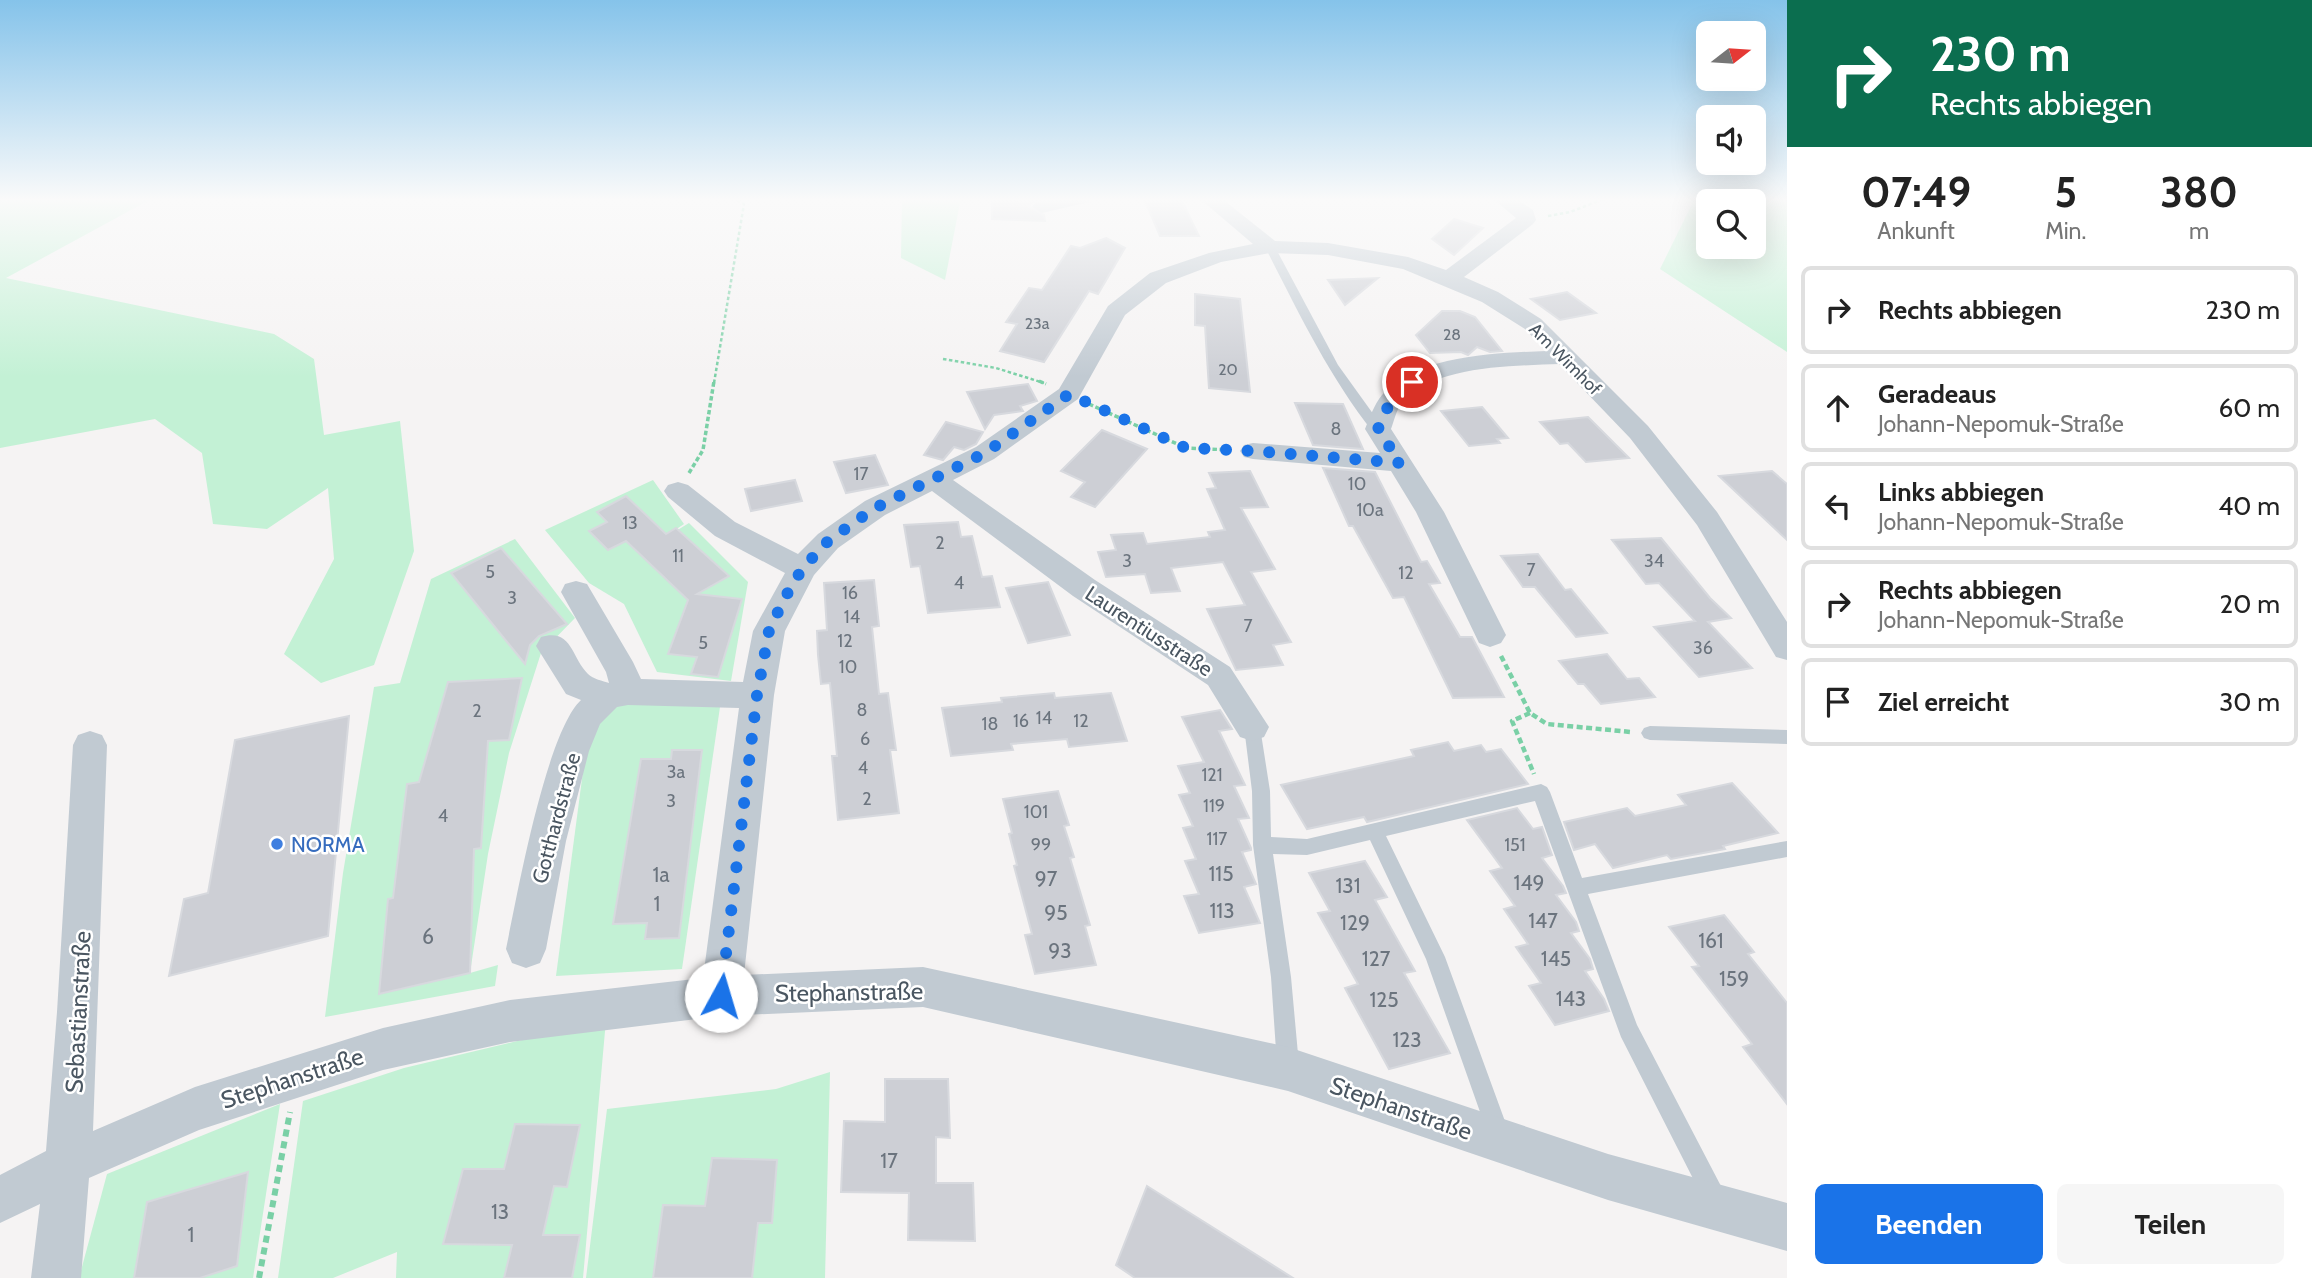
<!DOCTYPE html>
<html lang="de">
<head>
<meta charset="utf-8">
<style>
	body { margin:0; font-family:Cabin,sans-serif; background:#f6f6f6; color:#222; height:100vh; display:flex; flex-direction:column; font-size:26px; white-space:nowrap }
	* { box-sizing:border-box; margin:0 }
	p { font-size:23px; color:#767676 }
	.icon { flex:none; width:38px; height:38px; fill:none; stroke:currentColor; stroke-width:2; stroke-linecap:round; stroke-linejoin:round }
	.map { position:relative; flex:1; overflow:hidden }
	.sheet { display:flex; flex-direction:column; background:#fff; width:525px }
	.sheet>* { flex:none }
	.banner { background:#0b6e4f; color:#fff; overflow:hidden }
	.needle { width:46px; rotate:73deg }
	.fabs { position:absolute; left:1696px; top:21px; display:grid; gap:14px }
	.fabs a { display:grid; place-items:center; width:70px; height:70px; border-radius:10px; background:#fff; box-shadow:0 7px 28px #0002; font-size:35px }
	.pin { position:absolute; display:grid; place-items:center; width:60px; height:60px; color:#fff; margin:-30px; border:4px solid #fff; border-radius:50%; box-shadow:0 2px 7px #0007 }
	.me { position:absolute; width:77px; margin:-38px; rotate:6deg; stroke-linejoin:round; filter:drop-shadow(0 0 5px #0008) }
	.turn { display:flex; align-items:center; gap:24px; height:147px; padding:0 28px; font-size:32px }
	.turn .icon { width:91px; height:91px; stroke-width:2.5 }
	.turn b { display:block; font-size:49px; line-height:60px }
	.eta { display:flex; justify-content:space-evenly; align-items:center; height:119px; text-align:center }
	.eta b { font-size:42px; font-weight:800; line-height:49px }
	.action { display:flex; gap:14px; margin-top:auto; padding:14px 28px }
	.action a { flex:1; height:80px; border-radius:10px; background:#1a73e8; color:#fff; font-size:28px; font-weight:800; line-height:80px; text-align:center }
	.action a+a { background:#f6f6f6; color:#222 }
	ul { padding:0; list-style:none }
	li { display:flex; align-items:center; gap:21px; height:88px; margin:0 14px 10px; padding:0 14px; border:4px solid #e0e0e0; border-radius:10px }
	li div { flex:1 }
	li b { display:block; font-size:26px }
	li em { font-style:normal }
	main { display:flex; flex:1; min-height:0 }
	.map>svg:first-child { display:block }
	.green { fill:#c3f1d5; fill-rule:evenodd }
	.building { fill:#cdcfd5; stroke:#d7d9de; stroke-width:2 }
	.lines { fill:none; stroke-linecap:round; stroke-linejoin:round }
	.path-far3 { stroke:#7ad0a6; stroke-width:2.5; stroke-dasharray:3.5 2.5; stroke-linecap:butt }
	.path-far2 { stroke:#7ad0a6; stroke-width:3.5; stroke-dasharray:4.5 2.5; stroke-linecap:butt }
	.path-far1 { stroke:#7ad0a6; stroke-width:4.5; stroke-dasharray:6 3.5; stroke-linecap:butt }
	.path { stroke:#7ad0a6; stroke-width:6; stroke-dasharray:7 5; stroke-linecap:butt }
	.service { fill:#c1cad2; fill-rule:evenodd }
	.minor { fill:#c1cad2; fill-rule:evenodd }
	.route { stroke:#1a73e8; stroke-width:12; stroke-dasharray:0 21.6 }
	.shop-dot { fill:#3f7fe0; stroke:#fff; stroke-width:2.5 }
	.labels { text-anchor:middle; dominant-baseline:central; stroke-width:5; stroke-linejoin:round; paint-order:stroke }
	.far-number-label { font-size:16px; fill:#6b747e }
	.far-street-label { font-size:18px; fill:#4a5661; stroke:#fff }
	.number-label { font-size:18px; fill:#6b747e }
	.street-label { font-size:21px; fill:#4a5661; stroke:#fff }
	.shop-label { font-size:21px; fill:#366cbe; stroke:#fff; text-anchor:start }
	.near-number-label { font-size:21px; fill:#6b747e }
	.near-street-label { font-size:24px; fill:#4a5661; stroke:#fff }
</style>
</head>
<body>
<main>
<div class="map">
<svg width="1787" height="1278" viewBox="0 0 1787 1278">
	<rect width="100%" height="100%" fill="#f5f3f3"/>
	<g class="green">
		<path d="M0,198h153l-147,80 268,56 40,25 10,76 76,-14 14,130 -40,114 -53,18 -37,-29 50,-95 -6,-71 -61,41 -54,-5 -11,-71 -47,-34 -155,29z"/>
		<path d="M902,198h59l-16,82 -44,-22z"/>
		<path d="M1678,198h109v154l-127,-83 32,-65zM1708,201h46v46h-46z"/>
		<path d="M653,480l31,44 -34,23 39,-24 59,59 -17,99 -74,-9 -33,-68 -35,-21 -44,-53z"/>
		<path d="M515,539l60,79 -34,35 -32,100 -21,101 -18,119 28,-8 -3,21 -170,31 18,-144 31,-186 26,-4 31,-104z"/>
		<path d="M608,703l112,4 -38,262 -126,7 31,-235z"/>
		<path d="M606,1020l-23,258h-187l1,-26 -64,26h-55l25,-177 101,-33z"/>
		<path d="M830,1072l-5,206h-239l21,-169 169,-20z"/>
		<path d="M280,1104l-27,174h-174l28,-104z"/>
	</g>
	<g class="building">
		<path d="M992,198h51l-10,3 -4,6 15,8 1,6 -53,-2z"/>
		<path d="M1145,201h37l17,35h-39z"/>
		<path d="M1454,219l29,9 -29,27 -22,-16z"/>
		<path d="M1106,238l19,10 -27,46 -9,-3 -45,71 -44,-11 17,-27 -11,-2 23,-34 13,2 29,-44 9,2z"/>
		<path d="M1378,278l-33,27 -17,-25z"/>
		<path d="M1567,292l29,21 -36,7 -29,-21z"/>
		<path d="M1195,294l45,5 10,93 -41,-4 -4,-62 -10,-1z"/>
		<path d="M1442,311h18l15,6 27,34 -12,1 -13,-5 -9,8 -7,-3 -31,1 -14,-18z"/>
		<path d="M1028,384l9,17 -17,5 3,5 -29,4 -9,14 -18,-37z"/>
		<path d="M1295,403l48,1 20,45 -50,-4z"/>
		<path d="M1482,407l26,31 -11,1 3,4 -31,3 -28,-35z"/>
		<path d="M1588,417l41,41 -43,4 -18,-19 -8,1 -20,-22z"/>
		<path d="M946,422l37,10 -7,12 -12,6 -10,-3 -11,13 -19,-5z"/>
		<path d="M1102,430l45,19 -52,58 -24,-10 14,-15 -24,-11z"/>
		<path d="M875,455l13,30 -42,8 -12,-31z"/>
		<path d="M1323,468l52,4 46,90 6,-1 13,22 -11,1 31,53h12l32,60 -51,1 -49,-101 -11,1 -40,-72h-4z"/>
		<path d="M1250,471l18,36 -27,1 34,61 -24,3 40,70 -18,3 10,20 -47,5 -29,-61 38,-4 -22,-43 -52,6 9,23 -29,2 -6,-19 -39,3 -8,-25 18,-2 -5,-15 32,-2 4,11 63,-7 -2,-5 17,-2 -18,-41 9,-1 -7,-15z"/>
		<path d="M1772,471l15,13v56l-68,-64z"/>
		<path d="M795,480l7,21 -51,10 -6,-22z"/>
		<path d="M626,496l40,38 10,-6 53,48 -32,18 45,5 -24,78 -27,-3 6,-17 -29,-3 20,-54 -62,-59 -18,9 -19,-19 18,-9 -10,-10z"/>
		<path d="M958,522l3,15 11,-1 10,41 10,-1 8,31 -72,6 -8,-47 -9,1 -7,-42z"/>
		<path d="M1661,538l49,60 21,20 -23,4 44,46 -53,9 -45,-50 41,-6 -36,-38 -13,1 -34,-44z"/>
		<path d="M501,548l66,76 -28,12 -9,9 -5,19 -74,-91z"/>
		<path d="M1538,554l27,36 6,-1 36,44 -31,4 -41,-50h-12l-22,-31z"/>
		<path d="M874,580l5,46 -7,1 7,67 9,-1 4,29 4,28h-6l9,63 -61,7 -6,-64h5l-7,-73 -9,1 -3,-29 -1,-24 10,-1 -3,-47z"/>
		<path d="M1048,582l22,53 -42,8 -22,-55z"/>
		<path d="M1607,654l20,25 12,-1 16,19 -54,7 -17,-20h-6l-19,-23z"/>
		<path d="M522,678l-13,62 -21,1 -7,107 -7,1 -4,124 -91,21 9,-95 5,-1 14,-114 12,-2 29,-100z"/>
		<path d="M1054,693l1,5 56,-5 16,48 -58,6 -2,-8 -56,5 2,6 -62,6 -9,-48 60,-6 -1,-4z"/>
		<path d="M1220,710l12,19 -13,2 26,54 -11,1 15,32 -11,1 13,29v2l-9,2 14,32 -12,3 16,36 -61,10 -15,-37 15,-2 -14,-33 11,-2 -13,-31 10,-2 -14,-31 11,-2 -12,-27 26,-4 -22,-45z"/>
		<path d="M349,716l-21,220 -159,40 15,-77 24,-6 27,-153z"/>
		<path d="M1448,742l6,9 27,-6 5,7 15,-3 27,35 -161,38 -3,-5 -57,12 -26,-44 133,-29 -3,-6z"/>
		<path d="M672,750h30l-23,188 -34,1 2,-16 -34,1 28,-165h30z"/>
		<path d="M1732,783l46,50 -55,13 2,3 -54,10 -4,-4 -54,13 -18,-24 -21,6 -10,-28 63,-14 8,8 51,-11 -8,-10z"/>
		<path d="M1058,791l11,34 -5,1 10,31 -4,1 20,67 -5,1 11,39 -61,9 -10,-39 7,-1 -18,-68 3,-1 -8,-31 3,-1 -9,-34z"/>
		<path d="M1517,808l16,21 9,-2 10,28 -10,3 21,28 3,7 -10,2 20,27 3,9 -8,2 19,26 3,10 -8,2 19,28 5,12 -54,14 -26,-39 12,-3 -25,-36 12,-3 -24,-35 11,-3 -25,-35 12,-3 -35,-48z"/>
		<path d="M1365,861l22,36 -12,3 40,71 -11,2 46,80 -61,16 -44,-81 13,-4 -40,-71 12,-2 -21,-38z"/>
		<path d="M1724,915l30,37 -6,2 39,49v101l-44,-57 9,-3 -60,-77 7,-1 -30,-39z"/>
		<path d="M885,1079h63l2,59 -14,-1v46h37l2,58 -67,-1 1,-47 -68,-1 3,-71 41,1z"/>
		<path d="M515,1124l65,1 -13,62 -13,-1 -11,49h37l-8,43h-68l8,-33 -69,-1 20,-75h41z"/>
		<path d="M712,1158l65,2 -5,63h-14l-6,55h-99l10,-73 42,1z"/>
		<path d="M248,1172l-11,94 -37,12h-66l13,-76z"/>
		<path d="M1147,1186l146,92h-158l-19,-13z"/>
	</g>
	<g class="lines">
		<g class="path-far3">
			<path d="M1548,216l22,-4 36,-14"/>
			<path d="M943,359l53,9 48,15"/>
			<path d="M714,383l30,-179 -11,-6"/>
		</g>
		<g class="path-far2">
			<path d="M1039,381l7,3"/>
			<path d="M1089,404l97,44 45,2"/>
			<path d="M689,473l14,-23 11,-69"/>
		</g>
		<g class="path-far1">
			<path d="M1501,656l29,57 17,11 84,8"/>
			<path d="M1530,713l-18,8 22,53"/>
		</g>
		<path class="path" d="M259,1278l31,-166"/>
		<g class="service">
			<path d="M1266,245l9,2 63,118 46,64 -1,3h-10c-45,-57 -75,-121 -108,-185z"/>
			<path d="M1252,720l6,2 2,5 10,64 1,46 36,2 234,-55 6,3 3,5 32,86 205,-37v16l-199,37 49,131 86,165 4,8 -4,8 -8,4 -8,-4 -86,-169 -86,-236 -149,35 59,121 65,178 -3,8 -8,3 -8,-3 -65,-184 -56,-119 -63,15 -34,-1 18,123 8,88 -3,8 -8,3 -8,-3 -3,-8 -6,-88 -18,-132 -1,-54 -8,-64 2,-5z"/>
			<path d="M1650,726l137,4v14l-137,-4 -6,-2 -3,-5 3,-5z"/>
		</g>
		<g class="minor">
			<path d="M1056,198h36l-3,4 -47,11 -10,-6 3,-4z"/>
			<path d="M1199,198h22l54,43 53,2 80,14 38,13 70,-52 -24,-20h23l18,12 3,10 -3,4 -69,53 34,15 43,27 107,107 69,86 70,110v38l-11,-3 -79,-132 -67,-87 -71,-74c-45,2 -128,1 -158,40 -5,7 -7,17 -10,25l53,83 62,123 -5,8 -11,4 -11,-4 -63,-131 -25,-41 -138,-12 -9,-2 -4,-6 4,-6 9,-2 127,10 -15,-24c5,-12 9,-24 17,-34 35,-40 115,-42 164,-44l-21,-22 -43,-27 -79,-33 -75,-14 -58,-2 -49,9 -55,21 -41,32 -47,84 -84,60 -41,21 142,100 135,87 39,60 -5,10 -12,4 -12,-4 -32,-52 -135,-89 -141,-105 -47,24 -47,33 -24,27 -29,56 -11,64 -30,280 179,-8 365,80 320,107 179,49v48l-179,-51 -320,-109 -365,-84 -202,9 -211,26 -127,28 -184,60 -110,48 -8,100h-50l9,-74 -40,19v-48l46,-24 11,-139 16,-267 5,-10 12,-4 12,4 5,10 -14,386 102,-44 188,-59 127,-28 193,-22 36,-270 -111,-3 -11,2 -17,17 -11,27 -23,90 -20,108 -6,14 -14,5 -14,-5 -6,-14c11,-53 40,-216 75,-249l-15,-6 -30,-48 5,-9c31,-9 30,20 47,37 5,5 15,7 21,9l-3,-11 -45,-80 4,-8 11,-3 11,3 46,78 8,17 102,3 10,-51 32,-58 -70,-37 -47,-39 -4,-6 4,-6 10,-3 10,3 47,37 63,32 20,-20 47,-33 111,-54 83,-58 49,-83 42,-33 59,-20 44,-9z"/>
		</g>
	</g>
	<linearGradient id="sky" x2="0" y2="1"><stop stop-color="#85c3ea"/><stop offset="0.53" stop-color="#fafafa"/><stop offset="1" stop-color="#fafafa" stop-opacity="0"/></linearGradient>
	<rect width="1787" height="377" fill="url(#sky)"/>
	<g class="lines">
		<path class="route" d="M721,996l36,-301 12,-64 15,-32 18,-30 26,-28 47,-33 110,-55 84,-59 117,54 67,3 147,12 -22,-34 13,-29 21,-18"/>
	</g>
	<circle class="shop-dot" cx="277" cy="844" r="7"/>
	<g class="labels">
		<g class="far-number-label">
			<text x="1037" y="323">23a</text>
			<text x="1452" y="334">28</text>
			<text x="1228" y="369">20</text>
		</g>
		<g class="far-street-label">
			<text transform="translate(1565 359) rotate(45)">Am Wimhof</text>
		</g>
		<g class="number-label">
			<text x="1336" y="429">8</text>
			<text x="861" y="474">17</text>
			<text x="1357" y="484">10</text>
			<text x="1370" y="510">10a</text>
			<text x="630" y="523">13</text>
			<text x="940" y="543">2</text>
			<text x="678" y="556">11</text>
			<text x="1127" y="561">3</text>
			<text x="1654" y="561">34</text>
			<text x="1531" y="570">7</text>
			<text x="490" y="572">5</text>
			<text x="1406" y="573">12</text>
			<text x="959" y="583">4</text>
			<text x="850" y="593">16</text>
			<text x="512" y="598">3</text>
			<text x="852" y="617">14</text>
			<text x="1248" y="626">7</text>
			<text x="845" y="641">12</text>
			<text x="703" y="643">5</text>
			<text x="1703" y="648">36</text>
			<text x="848" y="667">10</text>
			<text x="862" y="710">8</text>
			<text x="477" y="711">2</text>
			<text x="1044" y="718">14</text>
			<text x="1021" y="721">16</text>
			<text x="1081" y="721">12</text>
			<text x="990" y="724">18</text>
			<text x="865" y="739">6</text>
			<text x="863" y="768">4</text>
			<text x="676" y="772">3a</text>
			<text x="1212" y="775">121</text>
			<text x="867" y="799">2</text>
			<text x="671" y="801">3</text>
			<text x="1214" y="806">119</text>
			<text x="1036" y="812">101</text>
			<text x="443" y="816">4</text>
			<text x="1217" y="839">117</text>
			<text x="1041" y="845">99</text>
			<text x="1515" y="845">151</text>
		</g>
		<g class="street-label">
			<text transform="translate(1149 631) rotate(33)">Laurentiusstraße</text>
			<text transform="translate(556 818) rotate(-75)">Gotthardstraße</text>
		</g>
		<g class="shop-label">
			<text x="291" y="844">NORMA</text>
		</g>
		<g class="near-number-label">
			<text x="1221" y="873">115</text>
			<text x="661" y="874">1a</text>
			<text x="1046" y="878">97</text>
			<text x="1529" y="882">149</text>
			<text x="1348" y="885">131</text>
			<text x="657" y="903">1</text>
			<text x="1222" y="910">113</text>
			<text x="1056" y="912">95</text>
			<text x="1543" y="920">147</text>
			<text x="1355" y="922">129</text>
			<text x="428" y="936">6</text>
			<text x="1711" y="940">161</text>
			<text x="1060" y="950">93</text>
			<text x="1376" y="958">127</text>
			<text x="1556" y="958">145</text>
			<text x="1734" y="978">159</text>
			<text x="1571" y="998">143</text>
			<text x="1384" y="999">125</text>
			<text x="1407" y="1039">123</text>
			<text x="889" y="1160">17</text>
			<text x="500" y="1211">13</text>
			<text x="191" y="1234">1</text>
		</g>
		<g class="near-street-label">
			<text transform="translate(849 992) rotate(-1)">Stephanstraße</text>
			<text transform="translate(78 1012) rotate(-87)">Sebastianstraße</text>
			<text transform="translate(292 1078) rotate(-18)">Stephanstraße</text>
			<text transform="translate(1401 1108) rotate(19)">Stephanstraße</text>
		</g>
	</g>
</svg>
<div class="fabs">
<a><svg class="needle" viewBox="-14 -14 28 28"><path d="M0-13l5 13h-10z" fill="#e53935"/><path d="M0 13l5-13h-10z" fill="#767676"/></svg></a>
<a><svg class="icon" aria-label="sound" viewBox="0 0 24 24"><path d="M4 9h4l5-4v14l-5-4H4zM17 9q2 3 0 6"/></svg></a>
<a><svg class="icon" aria-label="search" viewBox="0 0 24 24"><circle cx="10" cy="10" r="6"/><path d="M15 15l6 6"/></svg></a>
</div>
<div class="pin" style="left:1412px;top:382px;background:#d93025"><svg class="icon" aria-label="arrive" viewBox="0 0 24 24"><path d="M6 21V4h12l-3 4 3 4H6"/></svg></div>
<svg class="me" style="left:721px;top:996px" viewBox="-20 -20 40 40"><circle r="19" fill="#fff"/><path d="M0-13L10 11 0 6-10 11z" fill="#1a73e8"/></svg>
</div>
<section class="sheet">
<div class="banner">
<div class="turn"><svg class="icon" aria-label="right" viewBox="0 0 24 24"><path d="M7 20v-9h11M14 6l5 5-5 5"/></svg><div><b>230 m</b>Rechts abbiegen</div></div>
</div>
<div class="eta">
<div><b>07:49</b><p>Ankunft</p></div>
<div><b>5</b><p>Min.</p></div>
<div><b>380</b><p>m</p></div>
</div>
<ul>
<li><svg class="icon" aria-label="right" viewBox="0 0 24 24"><path d="M7 20v-9h11M14 6l5 5-5 5"/></svg><div><b>Rechts abbiegen</b></div><em>230 m</em></li>
<li><svg class="icon" aria-label="ahead" viewBox="0 0 24 24"><path d="M12 20V5M6 11l6-6 6 6"/></svg><div><b>Geradeaus</b><p>Johann-Nepomuk-Straße</p></div><em>60 m</em></li>
<li><svg class="icon" aria-label="left" viewBox="0 0 24 24"><path d="M17 20v-9H6M10 6l-5 5 5 5"/></svg><div><b>Links abbiegen</b><p>Johann-Nepomuk-Straße</p></div><em>40 m</em></li>
<li><svg class="icon" aria-label="right" viewBox="0 0 24 24"><path d="M7 20v-9h11M14 6l5 5-5 5"/></svg><div><b>Rechts abbiegen</b><p>Johann-Nepomuk-Straße</p></div><em>20 m</em></li>
<li><svg class="icon" aria-label="arrive" viewBox="0 0 24 24"><path d="M6 21V4h12l-3 4 3 4H6"/></svg><div><b>Ziel erreicht</b></div><em>30 m</em></li>
</ul>
<div class="action"><a>Beenden</a><a>Teilen</a></div>
</section>
</main>
</body>
</html>
